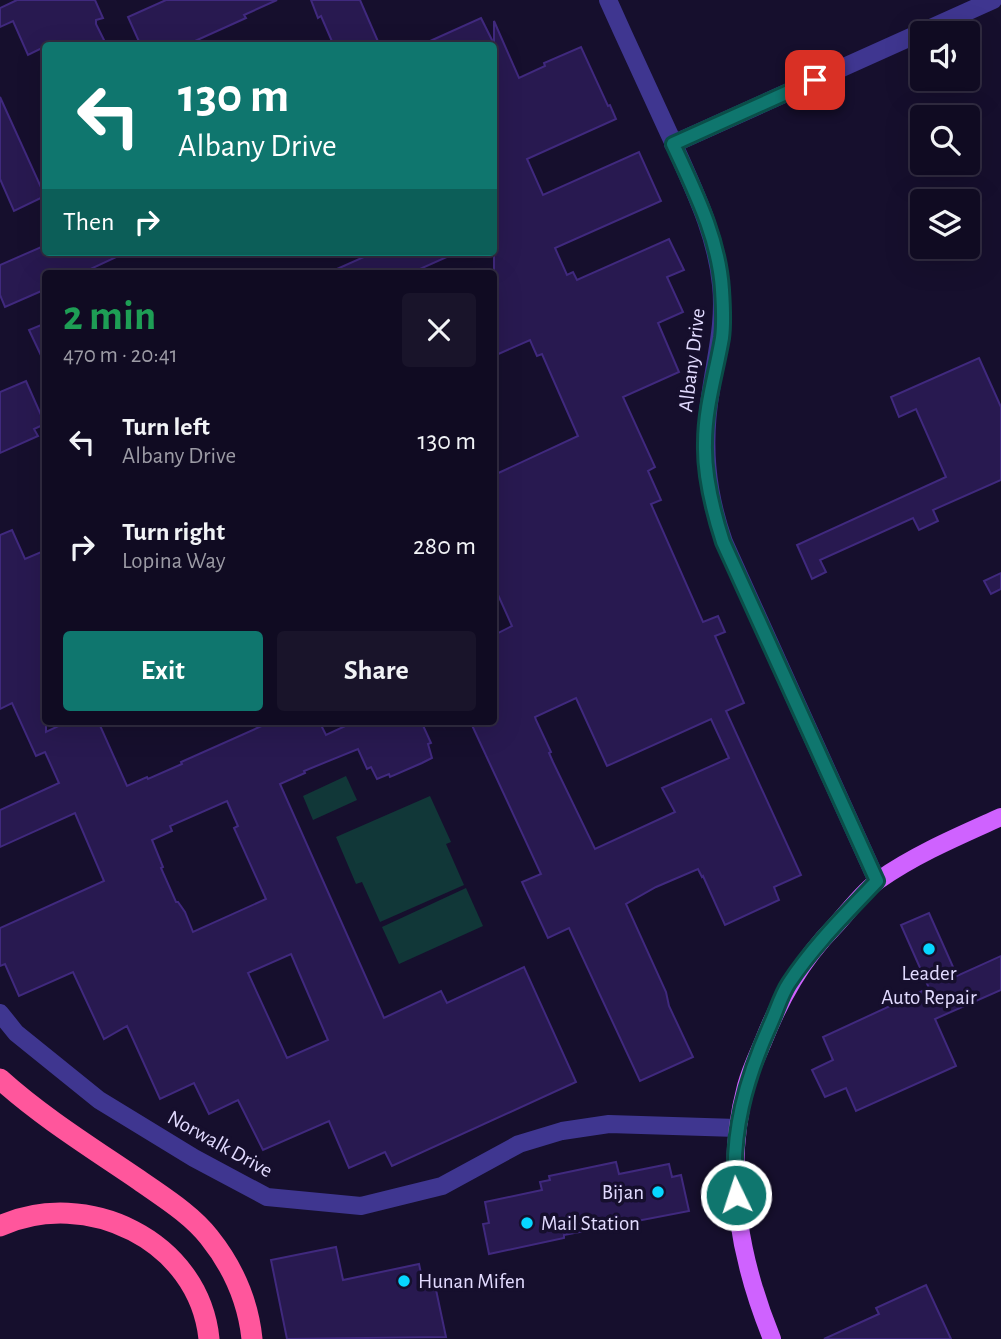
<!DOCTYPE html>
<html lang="en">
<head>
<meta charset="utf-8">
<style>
	body { margin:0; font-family:"Alegreya Sans",sans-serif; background:#19142a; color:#f1f3f6; height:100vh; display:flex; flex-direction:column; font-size:26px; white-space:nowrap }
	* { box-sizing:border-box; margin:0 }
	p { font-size:23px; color:#9c9ba5 }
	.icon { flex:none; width:38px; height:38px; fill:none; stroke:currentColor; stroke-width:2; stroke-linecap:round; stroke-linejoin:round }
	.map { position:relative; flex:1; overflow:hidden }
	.side { position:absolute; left:42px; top:270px; width:455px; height:455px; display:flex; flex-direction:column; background:#100b22; border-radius:7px; box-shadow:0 7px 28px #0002,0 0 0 2px #302b40 }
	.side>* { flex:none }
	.banner { position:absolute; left:42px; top:42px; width:455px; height:214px; border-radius:7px; box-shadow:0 7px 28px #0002,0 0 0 2px #302b40; background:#0f766e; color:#fff; overflow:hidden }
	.tools { position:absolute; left:910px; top:21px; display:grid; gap:14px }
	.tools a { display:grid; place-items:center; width:70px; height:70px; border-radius:7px; background:#100b22; box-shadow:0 7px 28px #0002,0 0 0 2px #302b40; font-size:35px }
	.pin { position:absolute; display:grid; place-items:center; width:60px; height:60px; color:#fff; margin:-30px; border-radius:14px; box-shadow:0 4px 10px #0006 }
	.me { position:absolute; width:77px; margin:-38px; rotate:356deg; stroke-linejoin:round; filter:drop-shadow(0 0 5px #0008) }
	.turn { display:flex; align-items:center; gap:24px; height:147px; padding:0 21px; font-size:32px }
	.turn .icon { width:91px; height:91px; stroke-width:2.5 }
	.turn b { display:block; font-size:49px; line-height:60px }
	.then { display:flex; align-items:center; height:66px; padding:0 21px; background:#0003; gap:14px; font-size:26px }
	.round { display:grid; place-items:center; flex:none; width:74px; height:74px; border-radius:7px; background:#19142a }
	.summary { display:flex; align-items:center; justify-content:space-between; height:119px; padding:0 21px }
	h1 { font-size:42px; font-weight:600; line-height:52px; color:#1e9e55 }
	.cta { display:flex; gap:14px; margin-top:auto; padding:14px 21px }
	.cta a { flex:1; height:80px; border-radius:7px; background:#0f766e; color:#fff; font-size:28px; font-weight:600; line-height:80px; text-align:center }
	.cta a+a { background:#19142a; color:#f1f3f6 }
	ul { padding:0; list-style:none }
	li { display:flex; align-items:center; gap:21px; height:105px; padding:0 21px }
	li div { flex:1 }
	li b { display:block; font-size:26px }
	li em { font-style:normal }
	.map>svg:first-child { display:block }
	.green { fill:#113738 }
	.building { fill:#281950; stroke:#40297e; stroke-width:2; fill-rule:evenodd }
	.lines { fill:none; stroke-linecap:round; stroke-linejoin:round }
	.minor { stroke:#3f3690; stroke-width:18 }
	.major { stroke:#cf62ff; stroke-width:18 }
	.highway { stroke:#ff569c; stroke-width:21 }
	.route-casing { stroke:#0a4d48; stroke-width:18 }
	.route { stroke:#0f766e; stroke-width:12 }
	.poi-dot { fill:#07d6ff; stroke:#160f2d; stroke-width:2.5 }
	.labels { text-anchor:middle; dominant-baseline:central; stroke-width:7; stroke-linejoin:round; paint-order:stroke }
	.street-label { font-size:21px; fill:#e2dbff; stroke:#160f2d }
	.poi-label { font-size:21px; fill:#e2dbff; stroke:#160f2d; text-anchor:start }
</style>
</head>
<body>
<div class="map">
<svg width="1001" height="1339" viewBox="0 0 1001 1339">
	<rect width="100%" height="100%" fill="#160f2d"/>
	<g class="green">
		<path d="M346,776l11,24 -44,20 -10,-24z"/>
		<path d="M430,796l21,46 -5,2 18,41 -84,37 -18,-40 -6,2 -20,-47z"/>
		<path d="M466,888l17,38 -84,38 -17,-37z"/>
	</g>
	<g class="building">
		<path d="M17,0h78l8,18 -7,2v4l11,22h-61l-18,9 -15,-34 -13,6v-19z"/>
		<path d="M166,0h111l-33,15 2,3 -62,28h-43l-13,-29z"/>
		<path d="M311,0h49l20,46h-46l-13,-30 -3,2z"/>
		<path d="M481,18l13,26v-23l25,57 26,-12 -1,-3 37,-16 27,59 2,-1 6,14 -89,40 16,36 96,-43 22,49 -106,47 12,27 6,-3 4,8 92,-41 15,31 -17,7 16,35 -25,11 21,49 -56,25 32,70 -7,4 13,29 -10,4 52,118 15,-6 7,16 -10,4 29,67 -18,8 75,164 -27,12 5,13 -54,25 -22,-49 -1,1 -4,-8 -42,18 -30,17 40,88 3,14 24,51 -53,24 -71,-153 -21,10 -26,-56 19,-8 -71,-153h24v-86l18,-9 -18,-40v-111l84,-39 -36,-82 -5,2 -7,-16 -36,16v-310h-75zM576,698l31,68 104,-47 18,39 -67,30 13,24 -80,37 -42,-87 -4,-9 2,-1 -15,-32 -1,-3z"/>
		<path d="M0,97l45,99 -31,15 -14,-32z"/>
		<path d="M46,245v7h81l-45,21h-36v16l-41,18 -5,-12v-30z"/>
		<path d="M375,252h83l-47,21h-83z"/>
		<path d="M46,323v43l-17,-36z"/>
		<path d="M979,358l22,49v73l-68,30 5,11 -19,9 -6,-12 -93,42 6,12 -14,7 -15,-34 149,-68 -30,-68 -17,8 -8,-20z"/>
		<path d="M26,381l19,43 -11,5 4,7 -38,17v-61z"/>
		<path d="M12,530l13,29 21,-9v182l23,-11h29l29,65 20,-9 1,2 34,-15 -1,-2 92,-41h46l7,14 30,-14h65l10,22 -3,1 4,14 -10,5 -32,14 -1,-3 -12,5 -6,-12 -4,2 -9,-20 -54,22 1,2 -25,11 104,234 57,-27 6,12 77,-36 52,115 -184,84 -7,-14 -36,16 -20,-47 -66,29 -25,-50 -29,14 -15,-31 -34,16 -33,-73 -23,13 -31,-67 -54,24 -14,-32 -5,2v-38l104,-47 -29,-68 -75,34v-37l59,-27 -14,-31 -9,4 -24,-53 -12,6v-174zM227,801l11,25 -4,2 32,71 -73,33 -8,-20 -7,-10h-2l-15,-34 2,-1 -11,-27 20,-9 -2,-5zM291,954l37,86 -41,18 -39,-85z"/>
		<path d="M1001,573v16l-10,5 -7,-13z"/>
		<path d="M929,913l28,63 44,-20v34l-66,29 21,47 -100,45 -10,-23 -21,9 -13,-27 21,-10 -10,-23 106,-49 -28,-63z"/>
		<path d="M616,1162l3,12 50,-10 3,13 9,-2 8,36 -125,24v3l-75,16 -6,-30 6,-1 -4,-21 57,-12 -2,-8 10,-2 -1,-4z"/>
		<path d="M336,1247l7,33 76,-16 5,23 11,-2 11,52 -159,2 -16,-79z"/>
		<path d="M926,1285l25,54h-127l55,-25 -3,-6z"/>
	</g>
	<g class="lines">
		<g class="minor">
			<path d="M608,0c21,47 43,94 64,140 21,48 44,93 49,145 4,37 -5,70 -10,105 -9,53 -5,101 13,152l153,339"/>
			<path d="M673,144l320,-144"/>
			<path d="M0,1013l16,20 83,67 95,58 73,39 94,9 81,-20 77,-42 43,-13 47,-7 128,4"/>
		</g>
		<path class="major" d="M772,1339c-33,-81 -49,-167 -26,-253 4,-15 11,-30 17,-44 18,-45 38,-81 72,-116 14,-15 27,-34 44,-46 37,-26 80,-44 122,-63"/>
		<g class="highway">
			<path d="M0,1079c42,38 92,69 139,101 24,17 52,34 70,57 24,30 39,64 43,102"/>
			<path d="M0,1226c86,-39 199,14 209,113"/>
		</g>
	</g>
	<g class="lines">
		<defs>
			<path id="route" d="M736,1195c-6,-61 10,-117 35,-172 6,-13 10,-28 18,-40 25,-38 57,-69 88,-102l-154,-339c-10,-31 -19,-66 -18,-99 0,-36 11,-70 17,-105 2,-15 1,-33 0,-48 -3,-52 -28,-100 -49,-146l142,-64"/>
		</defs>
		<use href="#route" class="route-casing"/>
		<use href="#route" class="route"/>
	</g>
	<g class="poi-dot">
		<circle cx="929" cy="949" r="7"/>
		<circle cx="658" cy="1192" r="7"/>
		<circle cx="527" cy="1223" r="7"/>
		<circle cx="404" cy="1281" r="7"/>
	</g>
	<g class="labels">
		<g class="street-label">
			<text transform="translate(692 360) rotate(-83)">Albany Drive</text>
			<text transform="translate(220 1144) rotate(29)">Norwalk Drive</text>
		</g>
		<g class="poi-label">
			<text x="929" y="973" text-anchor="middle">Leader<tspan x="929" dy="24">Auto Repair</tspan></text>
			<text x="644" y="1192" text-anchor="end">Bijan</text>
			<text x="541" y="1223">Mail Station</text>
			<text x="418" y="1281">Hunan Mifen</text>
		</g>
	</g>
</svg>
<div class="tools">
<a><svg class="icon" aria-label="sound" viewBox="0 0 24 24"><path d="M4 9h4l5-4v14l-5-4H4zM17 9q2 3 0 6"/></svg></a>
<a><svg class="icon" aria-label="search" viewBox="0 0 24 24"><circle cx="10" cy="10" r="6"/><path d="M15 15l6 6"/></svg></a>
<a><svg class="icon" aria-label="layers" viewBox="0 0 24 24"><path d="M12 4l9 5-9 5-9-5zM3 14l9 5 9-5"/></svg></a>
</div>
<div class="pin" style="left:815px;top:80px;background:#d93025"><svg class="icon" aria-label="arrive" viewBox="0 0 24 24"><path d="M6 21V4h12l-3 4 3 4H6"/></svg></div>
<svg class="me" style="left:736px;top:1195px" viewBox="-20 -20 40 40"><circle r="17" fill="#0f766e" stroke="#fff" stroke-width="3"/><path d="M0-11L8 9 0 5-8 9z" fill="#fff"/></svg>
<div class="banner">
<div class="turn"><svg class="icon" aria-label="left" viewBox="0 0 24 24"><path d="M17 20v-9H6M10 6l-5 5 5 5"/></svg><div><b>130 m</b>Albany Drive</div></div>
<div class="then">Then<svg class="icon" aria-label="right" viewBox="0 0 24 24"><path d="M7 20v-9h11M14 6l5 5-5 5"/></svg></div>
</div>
<section class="side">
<div class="summary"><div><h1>2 min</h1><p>470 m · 20:41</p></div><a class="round"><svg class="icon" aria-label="close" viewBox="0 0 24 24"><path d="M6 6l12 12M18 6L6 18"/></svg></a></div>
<ul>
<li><svg class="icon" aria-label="left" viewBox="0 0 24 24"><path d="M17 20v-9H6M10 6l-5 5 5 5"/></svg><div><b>Turn left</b><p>Albany Drive</p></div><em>130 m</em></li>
<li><svg class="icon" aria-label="right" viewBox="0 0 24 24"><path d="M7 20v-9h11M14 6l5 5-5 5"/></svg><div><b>Turn right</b><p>Lopina Way</p></div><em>280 m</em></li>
</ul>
<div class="cta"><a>Exit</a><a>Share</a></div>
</section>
</div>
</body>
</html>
